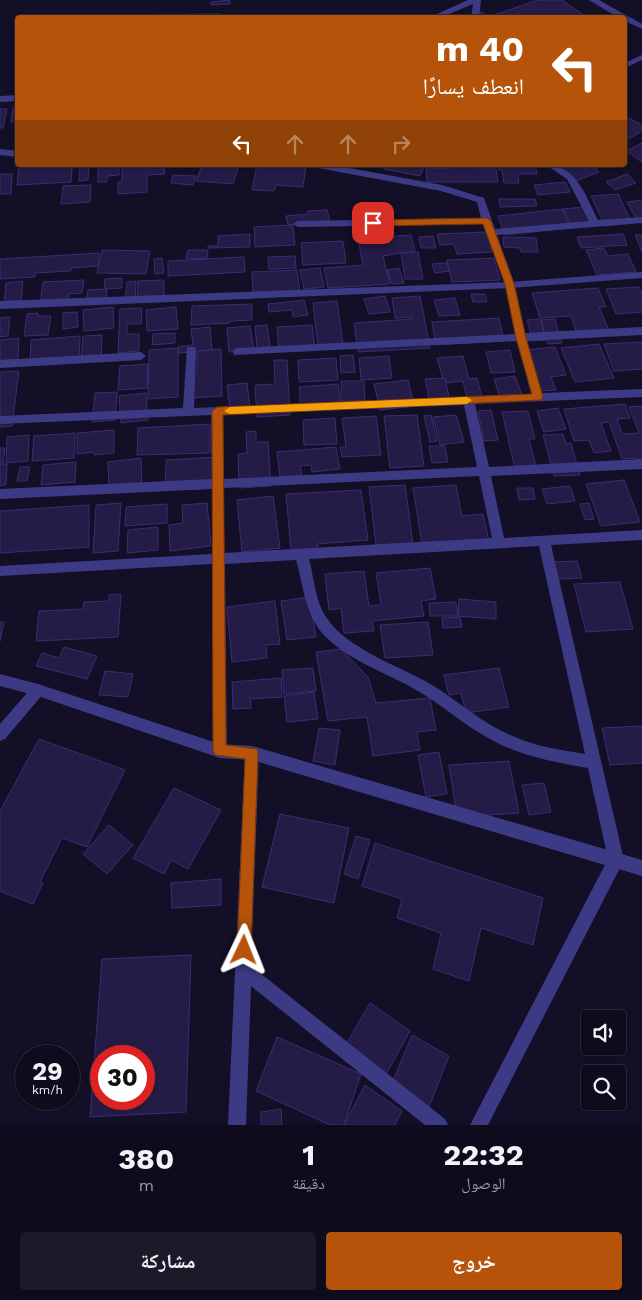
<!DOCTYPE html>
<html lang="ar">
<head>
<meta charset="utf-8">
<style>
	body { margin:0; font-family:"Work Sans","Noto Naskh Arabic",sans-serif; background:#1c1929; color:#f1f3f6; direction:rtl; height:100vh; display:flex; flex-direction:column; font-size:19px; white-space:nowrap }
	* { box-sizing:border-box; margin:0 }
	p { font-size:16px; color:#9b9ba3 }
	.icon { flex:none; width:28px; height:28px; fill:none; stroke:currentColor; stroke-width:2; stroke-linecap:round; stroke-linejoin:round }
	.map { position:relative; height:1125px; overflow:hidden; direction:ltr }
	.sheet { display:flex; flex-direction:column; background:#0e0b1c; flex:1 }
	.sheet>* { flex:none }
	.guide { position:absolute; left:15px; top:15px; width:612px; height:152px; border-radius:5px; box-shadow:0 1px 4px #0004,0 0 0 1px #2e2b3b; direction:rtl; background:#b45309; color:#fff; overflow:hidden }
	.fabs { position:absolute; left:581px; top:1010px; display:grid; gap:10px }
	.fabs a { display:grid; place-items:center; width:45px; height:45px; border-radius:5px; background:#0e0b1c; box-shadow:0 1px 4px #0004,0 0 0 1px #2e2b3b; font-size:25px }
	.speed { position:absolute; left:15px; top:1045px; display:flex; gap:10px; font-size:25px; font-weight:700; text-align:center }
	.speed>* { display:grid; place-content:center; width:65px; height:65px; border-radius:50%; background:#0e0b1c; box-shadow:0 1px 4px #0004,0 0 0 1px #2e2b3b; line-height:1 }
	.speed small { font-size:12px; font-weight:400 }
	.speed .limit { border:8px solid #d22; background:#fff; color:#111 }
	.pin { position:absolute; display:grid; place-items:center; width:42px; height:42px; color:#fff; margin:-21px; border-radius:10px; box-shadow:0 2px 8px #0006 }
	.me { position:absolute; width:55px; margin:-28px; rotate:2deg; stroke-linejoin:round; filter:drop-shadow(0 0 4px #0008) }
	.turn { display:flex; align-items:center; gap:18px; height:105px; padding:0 20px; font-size:22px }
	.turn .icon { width:65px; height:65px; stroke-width:2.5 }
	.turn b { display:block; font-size:35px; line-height:42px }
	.lanes { display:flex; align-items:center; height:48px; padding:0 20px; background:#0003; justify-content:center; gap:25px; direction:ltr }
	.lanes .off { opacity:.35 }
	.eta { display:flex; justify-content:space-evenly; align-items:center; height:85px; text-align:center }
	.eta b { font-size:30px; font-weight:700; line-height:35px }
	.action { display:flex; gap:10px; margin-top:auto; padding:10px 20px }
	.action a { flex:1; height:58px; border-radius:5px; background:#b45309; color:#fff; font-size:20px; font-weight:700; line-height:58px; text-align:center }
	.action a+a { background:#1c1929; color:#f1f3f6 }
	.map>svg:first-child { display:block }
	.green { fill:#12302f }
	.building { fill:#241b47; stroke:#3b2d73; fill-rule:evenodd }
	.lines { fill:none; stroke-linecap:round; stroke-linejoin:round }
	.minor { fill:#3d3a85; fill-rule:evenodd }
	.tertiary { fill:#3d3a85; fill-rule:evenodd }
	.route { fill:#b45309; stroke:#753606 }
	.slow { fill:#f59e0b }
</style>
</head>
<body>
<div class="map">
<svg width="642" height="1125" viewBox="0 0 642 1125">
	<rect width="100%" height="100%" fill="#130f26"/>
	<path class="green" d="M221,13v4h-74l1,-3z"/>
	<g class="building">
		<path d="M230,0v4l-19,1v-3z"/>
		<path d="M538,0h24l26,18h-105l-7,-6h6l6,5z"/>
		<path d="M13,107h5v14l-7,1z"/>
		<path d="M0,109h7l-4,19h-3z"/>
		<path d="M625,116l17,9v6l-17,10z"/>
		<path d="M642,143v19l-16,-11z"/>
		<path d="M19,165h70l-1,15 -9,1 1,-14 -8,1 -1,14 -54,3z"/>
		<path d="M98,165h21v10l-12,1v6h-9z"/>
		<path d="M122,165h42l1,9 -18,1v17l-29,2v-12l4,-1z"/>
		<path d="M202,165h37l-6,19 -37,-3z"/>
		<path d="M257,165l49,1 -3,21 -27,-2 -2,6 -22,-1z"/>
		<path d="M386,165h39l-5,11 -36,-7z"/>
		<path d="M451,165h25l1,4h19l2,13h-71l-1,-14h25z"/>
		<path d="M498,165h37l2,9h-19l1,9h-15l-2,-13h-3z"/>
		<path d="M557,165h47l-9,4 4,3 -23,9z"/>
		<path d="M0,174h12l-1,20h-11z"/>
		<path d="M627,174l9,9 -21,7 -9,-8z"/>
		<path d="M173,175l23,1 -3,9 -22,-2z"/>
		<path d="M565,182l5,10 -32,3 -4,-10z"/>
		<path d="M91,185l-1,17 -29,2 2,-18z"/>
		<path d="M618,194l14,29 -27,3 -14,-30z"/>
		<path d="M499,199h36l2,7 -37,1z"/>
		<path d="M642,200v21l-4,1 -11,-20z"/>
		<path d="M583,207l8,17 -20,2 -8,-17z"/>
		<path d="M562,209l8,19 -65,7 -7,-19z"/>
		<path d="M327,210l3,11 -42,4 -2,-9 22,-2v-3z"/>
		<path d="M293,225l2,20 -40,2 -1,-20z"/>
		<path d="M487,232l5,20 -35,2 -3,-10 -14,1 -3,-11z"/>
		<path d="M250,234v13l-42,1v-2h10v-10z"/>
		<path d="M623,234l4,11 -46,3 -4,-11z"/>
		<path d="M411,235l4,16 -32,5 7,28 -62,4 -4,-20 39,-3 -5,-26z"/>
		<path d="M635,235h7v17z"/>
		<path d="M433,236l3,12h-15l-2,-11z"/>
		<path d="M503,237l33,1 2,14h-17l-1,-4 -16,-1z"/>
		<path d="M343,241l3,22 -43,2 -2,-22z"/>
		<path d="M604,248l4,8 20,-2 8,18 -39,3 -11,-25z"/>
		<path d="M102,250l48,1 -4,23 -49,-1z"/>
		<path d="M188,250h20l-1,9 -21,-1z"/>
		<path d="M418,252l5,27h-18l-4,-26z"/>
		<path d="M99,253l-1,13 -27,2v3l-36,2v4l-35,2v-20z"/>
		<path d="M295,256l1,12 -27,1 -1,-12z"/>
		<path d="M244,257l1,15 -77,4v-15z"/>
		<path d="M162,258l2,15 -9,1 -1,-15z"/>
		<path d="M494,258l6,22 -48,2 -5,-22z"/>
		<path d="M447,263l2,8 -14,2 -3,-9z"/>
		<path d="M320,268l4,19 -20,2 -4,-19z"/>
		<path d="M399,268l5,15 -12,1 -5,-14z"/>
		<path d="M297,270l3,22 -47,2 -1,-22z"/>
		<path d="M122,278v10l-18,1 1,-10z"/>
		<path d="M84,280l-2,13 -13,1 -1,10 -28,1 3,-23z"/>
		<path d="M164,280v20l-27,1 1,-20z"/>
		<path d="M23,281l-2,21 -17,2 2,-21z"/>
		<path d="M136,281l-1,21h-10l2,-20z"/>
		<path d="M639,287l3,7v18l-26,2 -10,-25z"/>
		<path d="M598,288l8,19h-7l10,24 -32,3 -6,-18 -31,2 -8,-25z"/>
		<path d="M107,289l-1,13 -20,1 2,-13z"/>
		<path d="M471,294h14l2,8h-14z"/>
		<path d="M385,296l5,16 -21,2 -5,-15z"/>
		<path d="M420,296l10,52 -72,4 -4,-29 59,-4 -1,-2 -17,1 -3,-20z"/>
		<path d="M455,298l5,17 -21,1 -5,-16z"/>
		<path d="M304,300l4,15 -15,2 -1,-7 -23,2 -1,-8z"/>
		<path d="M337,301l6,43 -25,2 -5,-43z"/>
		<path d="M252,304v16l-22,1v2l-39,2 1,-19z"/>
		<path d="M113,307l1,21 -30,3 -1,-21z"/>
		<path d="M176,307l2,22 -31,2 -1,-21z"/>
		<path d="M142,308l-1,16h-14v10h12v17l-21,2 2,-44z"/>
		<path d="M77,312l1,15 -15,2v-16z"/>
		<path d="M38,313v3h13l-3,19 -24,1 3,-22z"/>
		<path d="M10,317l-2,19 -8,1v-19z"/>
		<path d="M499,318l5,23 -68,4 -4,-23z"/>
		<path d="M540,319l6,21 -13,1 -6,-21z"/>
		<path d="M555,319l7,24 -14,1 -7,-24z"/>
		<path d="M267,325l3,21 -13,2 -2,-22z"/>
		<path d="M312,325l3,24 -36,2 -2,-24z"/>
		<path d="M250,326l4,24 -25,2 -2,-24z"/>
		<path d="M210,327l2,23 -33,3 -1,-6 15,-2 -2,-16z"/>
		<path d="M175,333v10l-23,2 1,-11z"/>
		<path d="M102,335l-1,24 -20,1 2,-24z"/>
		<path d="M80,336l-1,24 -49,4 1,-24z"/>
		<path d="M19,338l-1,21 -18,2v-21z"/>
		<path d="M642,342v27l-28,2 -10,-27z"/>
		<path d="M599,344l15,34 -39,4 -14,-34z"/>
		<path d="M555,347l11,28 -15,2 5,13 -17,1 -14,-41z"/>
		<path d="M178,348v49l-30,2 1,-49z"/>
		<path d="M221,349l1,47 -31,2v-26h6v-21z"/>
		<path d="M510,350l5,22 -24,1 -5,-21z"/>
		<path d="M353,355l2,17 -14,1 -1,-17z"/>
		<path d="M389,356l3,22 -31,2 -2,-22z"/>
		<path d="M463,356l6,23 8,-1 5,19 -15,1 -4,-17 -19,2 -7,-25z"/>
		<path d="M336,358l2,22 -39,2 -1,-22z"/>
		<path d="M274,360h13l3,55 -33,2 -2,-32 20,-1z"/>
		<path d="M148,364l-1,24 -29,2 2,-24z"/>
		<path d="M19,371l-7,55 -12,1v-55z"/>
		<path d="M515,376l8,22 -22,2 -7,-21z"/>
		<path d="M445,378l5,23 -20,2 -5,-24z"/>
		<path d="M408,380l6,26 -34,4 -6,-26z"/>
		<path d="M341,381h23l1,20h-24z"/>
		<path d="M247,383l3,25 -20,2 -3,-25z"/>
		<path d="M338,384l2,23 -39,2 -2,-22z"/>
		<path d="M117,392l-2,28 -23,2 3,-29z"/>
		<path d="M146,393l2,27 -27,3 -2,-27z"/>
		<path d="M625,404l5,14 -13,1 5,15 17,-1 -10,-26 13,-1v55h-4l-1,-3 -15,1 -13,-37 -8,1 10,28 -17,2 -5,-13 -15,1 -10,-32z"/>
		<path d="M558,408l8,21 -22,3 -7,-21z"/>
		<path d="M491,410l7,30 -14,1 -6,-30z"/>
		<path d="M528,411l7,28h-6l7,28 -21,2 -13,-57z"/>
		<path d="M417,415l7,51 -34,2 -6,-52z"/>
		<path d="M431,415l6,26 -7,1 -6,-26z"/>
		<path d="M456,415l8,27 -24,3 -7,-28z"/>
		<path d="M376,416l5,39 -39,2 -2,-10h6l-4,-29z"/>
		<path d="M335,418l2,26 -33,1 -1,-25z"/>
		<path d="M210,424v29l-73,2 1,-27z"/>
		<path d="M114,430v23l-20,2v-3l-17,2v-21z"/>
		<path d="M256,431v11h12l3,44 -32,2 -1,-34 9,-1 -1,-21z"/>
		<path d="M75,433l-1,25 -42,3 2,-25z"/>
		<path d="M563,434l3,10 5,-1 9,32 -26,1 -11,-41z"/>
		<path d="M29,435l-1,26 -22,2 1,-26z"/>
		<path d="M429,446h16l3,16 -16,1z"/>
		<path d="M336,447l4,22 -28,3 -1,-7 -11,1 2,9 -22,2 -3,-25z"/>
		<path d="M0,448h5l-2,15h-3z"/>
		<path d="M217,457v31l-52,2 1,-30z"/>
		<path d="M141,458l1,29 -33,3 -1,-28z"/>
		<path d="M76,462l-1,20 -34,3 2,-20z"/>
		<path d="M0,464h7l-1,21 -6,1z"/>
		<path d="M20,467h10l-3,14h-10z"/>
		<path d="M624,480l16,42 -39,4 -15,-42z"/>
		<path d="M405,485l8,58 -37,2 -7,-58z"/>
		<path d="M456,485l6,31 21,-2 6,27 -67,4 -9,-57z"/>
		<path d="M570,486l5,15 -28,3 -5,-15z"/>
		<path d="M517,488h16l2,11 -16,1z"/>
		<path d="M361,490l7,50 -51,4 1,6 -27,2 -5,-58z"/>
		<path d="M273,496l7,52 -38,4 -5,-52z"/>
		<path d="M121,503l-3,48 -25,2 3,-48z"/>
		<path d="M207,503l4,43 -41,5 -1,-26 14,-2 -1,-18z"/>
		<path d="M589,503l5,16 -9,1 -5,-16z"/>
		<path d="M167,504v19l-42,3 1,-19z"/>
		<path d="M89,505v42l-89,6v-42z"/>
		<path d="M158,527v23l-31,3 1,-23z"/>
		<path d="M577,561l5,17 -24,1 -5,-17z"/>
		<path d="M430,568l6,31 -15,2 3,15 -52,5 2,10 -30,2 -3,-25 -12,2 -4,-36 39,-3 5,35 12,-1 -5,-32z"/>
		<path d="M620,582l13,47 -47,3 -12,-48z"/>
		<path d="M121,594l-3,43 -82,4 3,-30 44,-2 1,-7 25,-1v-6z"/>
		<path d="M309,597l7,40 -29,3 -6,-39z"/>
		<path d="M459,599l37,3v17l-38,-3z"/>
		<path d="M275,601l5,43 -14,1 1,13 -35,4 -5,-55z"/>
		<path d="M456,602l2,14h-28l-1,-13z"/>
		<path d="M460,617l2,10 -19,1 -1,-10z"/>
		<path d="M0,622h4l-4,19z"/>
		<path d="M428,622l5,33 -48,3 -5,-33z"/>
		<path d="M64,647l33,9 -10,23 -51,-13 6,-13 17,5z"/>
		<path d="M341,649l27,28 8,26 54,-5 6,32 -19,2 3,18 -47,6 -6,-39 -39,4 -12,-69z"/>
		<path d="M313,668l3,23 -32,3 -2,-24z"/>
		<path d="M499,668l10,39 -43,6 -5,-20 -12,2 -5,-20z"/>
		<path d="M105,671l28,3 -5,23 -29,-2z"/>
		<path d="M281,678l1,19 -32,2 1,9 -18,1 -1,-27z"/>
		<path d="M314,692l4,27 -31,3 -3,-26z"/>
		<path d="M642,726v37l-32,2 -8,-37z"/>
		<path d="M319,728l21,2 -5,35 -22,-4z"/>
		<path d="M39,739l86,31 -38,77 -25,-9 -22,44 3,1 -10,21 -33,-13v-80z"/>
		<path d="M439,752l8,42 -21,3 -8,-42z"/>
		<path d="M509,761l10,52 -62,4 -8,-52z"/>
		<path d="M544,783l7,29 -22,3 -7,-30z"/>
		<path d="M174,788l47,22 -33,59 -17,-9 -7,14 -31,-16z"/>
		<path d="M280,814l69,14 -15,75 -72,-16z"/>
		<path d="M109,825l24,20 -26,29 -24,-20z"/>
		<path d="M356,836l14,4 -12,39 -14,-5z"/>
		<path d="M375,843l168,55 -10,47 -52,-17 -12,53 -36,-12 8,-36 -44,-15 5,-19 -40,-13z"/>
		<path d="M221,879v26l-49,3 -1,-25z"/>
		<path d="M191,955l-5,157 -96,5 12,-158zM101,1056h43v43h-43z"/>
		<path d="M370,1003l40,28 -27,49 -41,-29z"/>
		<path d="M412,1035l37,21 -20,51 -38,-21z"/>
		<path d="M277,1037l84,37 -17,51h-14l-74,-34z"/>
		<path d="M365,1085l37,26 -7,14h-51z"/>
		<path d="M281,1109l1,16h-21v-13z"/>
	</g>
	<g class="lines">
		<g class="minor">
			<path d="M468,0h13l-2,18h-8l2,-14 -33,14h-12z"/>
			<path d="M589,0h10l43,24v5l-17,-8v-3h-6z"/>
			<path d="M642,55v5l-17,8v-5z"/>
			<path d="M18,95v6l-18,1v-6z"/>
			<path d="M0,149l18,2v6l-18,-2z"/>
			<path d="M313,165h20l109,20 42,13 11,31 94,-8 -22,-42 -21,-14c31,0 40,32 52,55l44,-3v6l-145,12 18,50 10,48 117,-6v8l-115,6 15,52 100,-4v8l-167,7 14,63 153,-8v10l-151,7 13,62 138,-8v10l-91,5 73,315 -136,265h-18l138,-266 -20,-91c-34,-6 -68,-12 -98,-29 -28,-15 -51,-37 -79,-52 -29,-16 -65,-28 -88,-53 -18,-20 -20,-50 -27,-74l-71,4 2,187 -2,5 -5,2 -5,-2 -2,-5 -1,-187 -212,12v-10l212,-12v-65l-212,10v-10l212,-10 -1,-64 -211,9v-8l183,-8 4,-61h8l1,3 -2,58 337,-14 -14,-53 -283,14 -1,-3 1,-3 4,-1 277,-14 -10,-49 -22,-61 -185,3 -5,-3 5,-3 183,-3 -4,-16 -36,-11 -123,-23zM464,405l13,62 -254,12v-64zM479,476l13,62 -268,15v-65zM539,546l46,208c-23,-4 -48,-7 -70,-17 -29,-11 -52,-32 -78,-49 -33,-21 -89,-37 -111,-71 -11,-16 -12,-40 -17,-58z"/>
			<path d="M141,352l5,4 -5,4 -141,8v-8z"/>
			<path d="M38,684l5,2 2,4 -2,4 -38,45 -5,2v-17l33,-38z"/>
			<path d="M252,746l5,2 2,5 -8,213 194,153 3,6h-23l-174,-139 -5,139h-18l17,-372 2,-5z"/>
		</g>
		<g class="tertiary">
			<path d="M642,272v6l-132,10 -510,21v-8l510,-19z"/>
			<path d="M0,674l38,10 182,60 32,2 390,114v16l-390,-116 -32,-2 -182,-62 -38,-10z"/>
		</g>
	</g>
	<path class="route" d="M487,218l4,3 23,63 12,54 17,59 -2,3 -318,15 3,330 31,4 1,5 -7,196 -2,5 -5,2 -5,-2 -2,-5 8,-191 -30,-4 -2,-5 -1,-339 5,-4 315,-13 -16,-56 -11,-54 -22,-60 -110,2 -4,-3 4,-3z"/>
	<path class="slow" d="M467,397l5,3 -5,4 -237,10 -6,-3 6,-4z"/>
</svg>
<div class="fabs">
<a><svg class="icon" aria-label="sound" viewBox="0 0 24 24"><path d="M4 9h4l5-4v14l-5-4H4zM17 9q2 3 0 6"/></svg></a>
<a><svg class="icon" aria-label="search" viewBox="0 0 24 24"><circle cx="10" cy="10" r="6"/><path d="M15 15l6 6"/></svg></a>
</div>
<div class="speed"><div>29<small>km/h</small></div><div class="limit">30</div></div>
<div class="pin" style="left:373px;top:223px;background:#d93025"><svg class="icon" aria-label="arrive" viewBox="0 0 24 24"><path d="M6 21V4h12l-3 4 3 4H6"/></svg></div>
<svg class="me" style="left:244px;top:950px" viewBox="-20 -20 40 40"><path d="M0-17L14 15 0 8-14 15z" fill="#b45309" stroke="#fff" stroke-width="4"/></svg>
<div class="guide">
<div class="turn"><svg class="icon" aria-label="left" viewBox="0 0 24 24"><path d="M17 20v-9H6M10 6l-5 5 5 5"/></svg><div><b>40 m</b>انعطف يسارًا</div></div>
<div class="lanes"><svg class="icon" aria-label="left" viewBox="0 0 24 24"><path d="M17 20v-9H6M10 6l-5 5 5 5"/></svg><svg class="icon off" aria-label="ahead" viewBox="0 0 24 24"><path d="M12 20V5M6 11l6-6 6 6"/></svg><svg class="icon off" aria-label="ahead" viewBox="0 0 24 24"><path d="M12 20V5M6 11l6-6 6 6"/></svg><svg class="icon off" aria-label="right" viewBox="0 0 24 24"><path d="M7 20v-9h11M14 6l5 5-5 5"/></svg></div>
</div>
</div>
<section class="sheet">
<div class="eta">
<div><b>22:32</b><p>الوصول</p></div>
<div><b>1</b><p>دقيقة</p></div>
<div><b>380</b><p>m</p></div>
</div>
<div class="action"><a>خروج</a><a>مشاركة</a></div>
</section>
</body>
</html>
